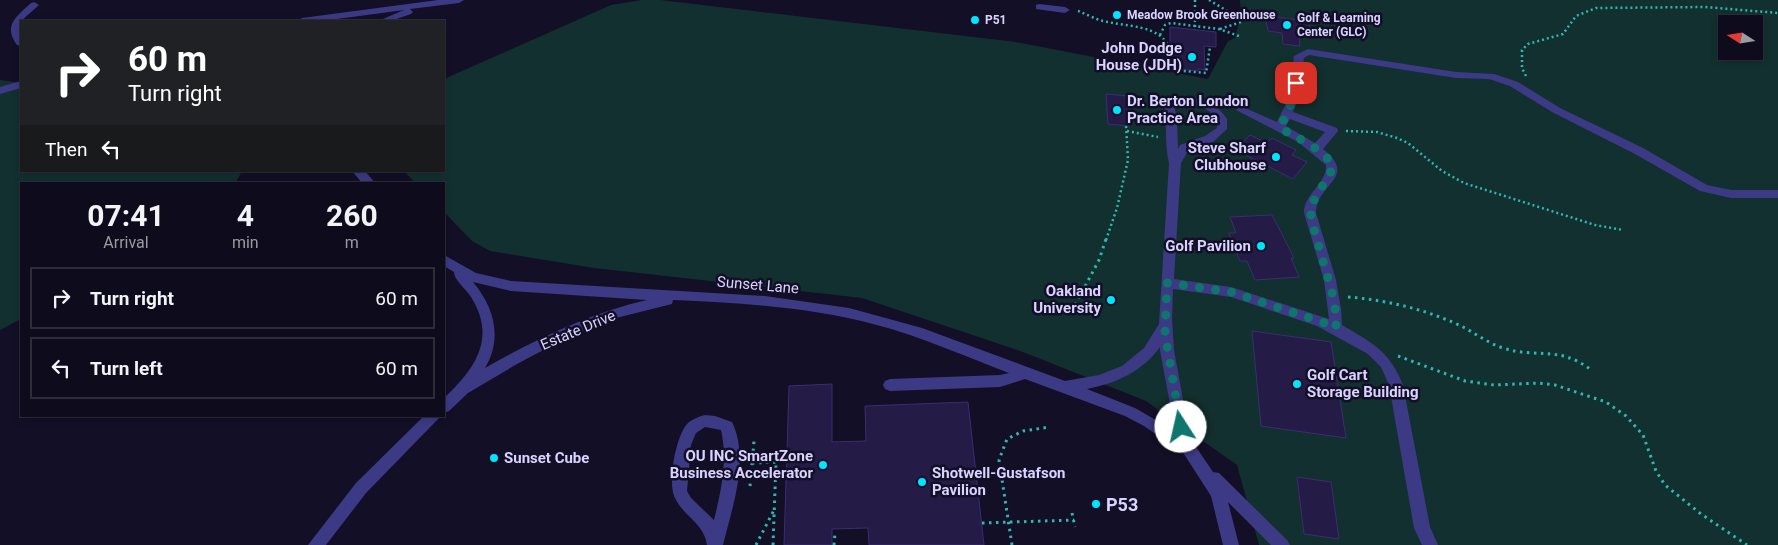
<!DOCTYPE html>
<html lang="en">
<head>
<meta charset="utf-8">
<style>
	body { margin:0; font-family:Roboto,sans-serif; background:#1c1929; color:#f1f3f6; height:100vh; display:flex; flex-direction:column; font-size:19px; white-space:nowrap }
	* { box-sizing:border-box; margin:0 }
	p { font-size:16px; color:#9b9ba3 }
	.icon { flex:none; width:28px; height:28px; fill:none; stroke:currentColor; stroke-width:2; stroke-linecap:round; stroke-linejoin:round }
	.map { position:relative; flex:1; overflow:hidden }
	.side { position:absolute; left:20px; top:182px; width:425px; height:235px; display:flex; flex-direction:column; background:#0e0b1c; border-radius:0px; box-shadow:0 2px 8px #0003,0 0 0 1px #2e2b3b }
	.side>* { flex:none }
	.guide { position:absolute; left:20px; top:20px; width:425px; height:152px; border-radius:0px; box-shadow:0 2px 8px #0003,0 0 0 1px #2e2b3b; background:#202124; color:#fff; overflow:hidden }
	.needle { width:32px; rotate:282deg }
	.tools { position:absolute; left:1718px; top:15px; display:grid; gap:10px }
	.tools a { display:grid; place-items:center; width:45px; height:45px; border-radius:0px; background:#0e0b1c; box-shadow:0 2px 8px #0003,0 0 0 1px #2e2b3b; font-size:25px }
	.pin { position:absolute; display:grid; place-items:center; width:42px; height:42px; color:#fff; margin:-21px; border-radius:10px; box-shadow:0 2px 8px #0006 }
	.me { position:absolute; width:55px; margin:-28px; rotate:350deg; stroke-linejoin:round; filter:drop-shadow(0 0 4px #0008) }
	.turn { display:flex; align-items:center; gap:18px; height:105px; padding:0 25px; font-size:22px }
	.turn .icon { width:65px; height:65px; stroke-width:2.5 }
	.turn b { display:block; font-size:35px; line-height:42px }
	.then { display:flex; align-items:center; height:48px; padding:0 25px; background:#0003; gap:10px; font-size:19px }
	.eta { display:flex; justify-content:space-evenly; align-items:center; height:85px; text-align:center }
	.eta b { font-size:30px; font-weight:700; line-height:35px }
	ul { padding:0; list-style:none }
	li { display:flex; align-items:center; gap:15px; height:62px; margin:0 10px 8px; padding:0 15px; border:2px solid #2e2b3b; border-radius:0px }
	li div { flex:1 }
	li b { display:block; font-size:19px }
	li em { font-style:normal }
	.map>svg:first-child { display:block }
	.green { fill:#12302f; fill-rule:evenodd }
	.building { fill:#241b47; stroke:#3b2d73 }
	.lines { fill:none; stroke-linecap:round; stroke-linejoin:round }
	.path-far1 { stroke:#2fb8b0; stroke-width:2.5; stroke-dasharray:2 3; stroke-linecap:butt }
	.path { stroke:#2fb8b0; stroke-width:3; stroke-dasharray:2.5 4.5; stroke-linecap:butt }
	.minor { fill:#3d3a85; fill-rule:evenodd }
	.route { stroke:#0f766e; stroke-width:9; stroke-dasharray:0 16.2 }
	.poi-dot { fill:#00e5ff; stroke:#130f26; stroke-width:2 }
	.labels { text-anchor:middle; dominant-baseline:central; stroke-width:5; stroke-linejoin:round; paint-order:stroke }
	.far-poi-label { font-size:12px; font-weight:bold; fill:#d9d4ff; stroke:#130f26; text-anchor:start }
	.poi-label { font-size:15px; font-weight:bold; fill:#d9d4ff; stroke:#130f26; text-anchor:end }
	.street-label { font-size:15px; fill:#d9d4ff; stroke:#130f26 }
	.near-poi-label { font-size:18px; font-weight:bold; fill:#d9d4ff; stroke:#130f26; text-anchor:start }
</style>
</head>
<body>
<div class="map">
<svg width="1778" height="545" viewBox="0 0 1778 545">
	<rect width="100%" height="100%" fill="#130f26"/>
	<g class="green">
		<path d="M642,0h18l356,42 192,37 20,-38 7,-3 6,-24 -1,-14h538v545h-519l-22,-80 -91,-64 -123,-49 -161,-54 -268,-30 -104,-17 -18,-10 -28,-29v-28h-28l-12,-13h40v-92l167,-74zM1726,24h28v27h-28z"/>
		<path d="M0,80l21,3v88h221l-7,13h-214v135l-21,11z"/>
	</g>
	<g class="building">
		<path d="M1265,16l44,5 1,15 -11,-2 1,12 -17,-2 -1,-11 -14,-2z"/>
		<path d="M1170,27l46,5v15l-12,-1 1,24 -7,-1v2l-28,-3z"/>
		<path d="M1106,94l21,2 2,30 -21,-2z"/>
		<path d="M1250,135l17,8 5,-5 24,12 -4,5 15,7 -14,17 -57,-29z"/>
		<path d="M1272,215l22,43h-3l8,19 -44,3 -8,-19h-7l-11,-28h7l-6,-16z"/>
		<path d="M1252,331l79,11 15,96 -85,-12z"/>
		<path d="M832,384v58l34,-1 -1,-35 103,-4 16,143h-115l-1,-17 -36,1v16h-48l5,-159z"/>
		<path d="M1297,477l34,5 8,57 -35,-5z"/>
	</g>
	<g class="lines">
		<g class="path-far1">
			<path d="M1195,0v27"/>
			<path d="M1209,0l30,18"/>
			<path d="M1078,11c8,3 17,8 25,10 35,8 70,2 70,49l33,3 4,-26"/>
			<path d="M1220,29l21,-7"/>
			<path d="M1160,35l5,-10 6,-2 48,6 20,7"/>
			<path d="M1526,76l-4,-8v-18l6,-6 35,-10 13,-18 20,-8 109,-1 73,6"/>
			<path d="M1127,131l31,6"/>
			<path d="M1346,131l31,1 20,6 11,5 34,28 22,12 131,42 28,5"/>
			<path d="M1106,240l11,-32 11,-48 -2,-35"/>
		</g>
		<g class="path">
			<path d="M1348,297c38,3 76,12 111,28 15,7 28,18 44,23 34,11 54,-3 87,21"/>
			<path d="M1072,311l27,-51 7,-21"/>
			<path d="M1398,356l67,25 29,4 45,-2 16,2 51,17 20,14 17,19 13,36 9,14 36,29 46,31"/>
			<path d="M752,463l27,-1"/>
			<path d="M750,486l4,-45"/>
			<path d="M1072,513l3,14"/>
			<path d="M982,523l92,-3"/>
			<path d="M756,545l18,-35"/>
			<path d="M773,545l3,-83"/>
			<path d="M834,545l1,-12"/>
			<path d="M1012,545l-13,-85 8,-21 16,-8 27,-4"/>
		</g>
		<g class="minor">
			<path d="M438,0h26l-5,3 -49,6 3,3 -2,2 -20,7h-13l26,-11 -82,11h-25l5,-3z"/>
			<path d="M34,2l5,3 -18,16v25l-4,-1c-14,-20 -1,-28 14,-42z"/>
			<path d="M1039,4l26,3 5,3 -5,3 -29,-4v-4z"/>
			<path d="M1308,49l148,23 38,2 24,8 42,26 83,40 64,37 24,5h47v8h-47l-31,-7 -65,-37 -83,-42 -42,-26 -21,-7 -33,-1 -147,-23 -5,3 -5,39 -6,15 44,16 1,3 -15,18c36,29 -7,34 -7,64l20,67 5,29 1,16c30,18 47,25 61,60l27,142 8,18h-16l-8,-17 -25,-143 -8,-18 -13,-13 -51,-28 -86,-29 -58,-8 -1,30 2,31 16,88 23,34 6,1 68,67 3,5h-19l-43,-43 11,43h-16l-12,-49 -27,-42 -40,-28 -19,-10 -100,-37 -25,8 -110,4 -5,-2 -2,-4 2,-4 5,-2 110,-4 9,-2c-45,-17 -89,-37 -136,-49 -65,-17 -133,-21 -200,-24l-1,4 -56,14 -50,20 -49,26 -49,29 -19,18 -5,2v-15c31,-29 53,-60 27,-101 -5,-8 -17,-17 -17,-25l-10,-6v-11l32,18 35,8 254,15 84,12 73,20 143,53 34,-6 23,-9 22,-18 15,-24 10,-161c-5,-20 -1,-40 -6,-60l1,-2c24,-7 49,-4 63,18v10l-14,13 -25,9 -7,12 -7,116 57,8 98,32 -5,-39 -20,-67c0,-20 23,-29 22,-48l-28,-23 -62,-32 5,-4 4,2 32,14 12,-25 5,-41zM1183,104c14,1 25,3 34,15v9l-12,8 -25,9 -2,4 -1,-30 -3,-14zM1290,119l35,13 -10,11 -29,-17zM473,282l38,9 136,9c-57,13 -111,39 -162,68 18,-30 9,-61 -12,-86zM1160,347v3l15,81 -40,-23 -48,-19c29,-6 55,-17 73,-42z"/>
			<path d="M21,81v7l-21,6v-7z"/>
			<path d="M352,171h13l11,13h-13z"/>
			<path d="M705,415l10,1 17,6c18,37 0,86 -9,123h-16c-3,-22 -23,-28 -32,-47 -8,-15 1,-62 12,-74 5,-5 11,-7 18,-9zM705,427l16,3c7,31 0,61 -7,90l-23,-22 -4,-7 4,-46 5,-12z"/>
			<path d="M424,416h17l-75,77 -40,52h-18l48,-62z"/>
		</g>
	</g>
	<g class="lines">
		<path class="route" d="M1181,427l-16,-93 2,-51 64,9 91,30 14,6v-13l-3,-19 -21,-74 -2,-15 23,-39c-3,-16 -40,-32 -53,-40l14,-31 2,-14"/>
	</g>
	<g class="poi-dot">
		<circle cx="1117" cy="15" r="5"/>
		<circle cx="975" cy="20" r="5"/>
		<circle cx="1287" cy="25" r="5"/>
		<circle cx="1192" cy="57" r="5"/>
		<circle cx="1117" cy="110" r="5"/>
		<circle cx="1276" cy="157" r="5"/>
		<circle cx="1261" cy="246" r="5"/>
		<circle cx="1111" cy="300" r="5"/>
		<circle cx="1297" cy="384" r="5"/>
		<circle cx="494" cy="458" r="5"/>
		<circle cx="823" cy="465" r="5"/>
		<circle cx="922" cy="482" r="5"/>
		<circle cx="1096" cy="504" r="5"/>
	</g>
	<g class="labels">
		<g class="far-poi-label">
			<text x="1127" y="15">Meadow Brook Greenhouse</text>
			<text x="1297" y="18">Golf &amp; Learning<tspan x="1297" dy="14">Center (GLC)</tspan></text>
			<text x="985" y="20">P51</text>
		</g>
		<g class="poi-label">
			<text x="1182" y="48">John Dodge<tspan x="1182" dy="17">House (JDH)</tspan></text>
			<text x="1127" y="101" text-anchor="start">Dr. Berton London<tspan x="1127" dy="17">Practice Area</tspan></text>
			<text x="1266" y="148">Steve Sharf<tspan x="1266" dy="17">Clubhouse</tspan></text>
			<text x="1251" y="246">Golf Pavilion</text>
			<text x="1101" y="291">Oakland<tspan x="1101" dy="17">University</tspan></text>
			<text x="1307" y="375" text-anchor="start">Golf Cart<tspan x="1307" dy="17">Storage Building</tspan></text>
			<text x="813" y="456">OU INC SmartZone<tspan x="813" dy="17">Business Accelerator</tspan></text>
			<text x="504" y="458" text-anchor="start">Sunset Cube</text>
			<text x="932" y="473" text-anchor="start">Shotwell-Gustafson<tspan x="932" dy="17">Pavilion</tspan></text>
		</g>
		<g class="street-label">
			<text transform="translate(758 285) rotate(5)">Sunset Lane</text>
			<text transform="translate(578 330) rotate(-23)">Estate Drive</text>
		</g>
		<g class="near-poi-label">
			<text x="1106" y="504">P53</text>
		</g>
	</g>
</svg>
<div class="tools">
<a><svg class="needle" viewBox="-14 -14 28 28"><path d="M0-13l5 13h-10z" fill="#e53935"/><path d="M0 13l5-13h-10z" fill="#9b9ba3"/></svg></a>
</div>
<div class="pin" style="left:1296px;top:83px;background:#d93025"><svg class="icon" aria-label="arrive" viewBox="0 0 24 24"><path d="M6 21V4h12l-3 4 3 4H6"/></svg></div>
<svg class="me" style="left:1181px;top:427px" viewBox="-20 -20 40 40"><circle r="19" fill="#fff"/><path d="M0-13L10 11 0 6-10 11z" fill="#0f766e"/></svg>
<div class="guide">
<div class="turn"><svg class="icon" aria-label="right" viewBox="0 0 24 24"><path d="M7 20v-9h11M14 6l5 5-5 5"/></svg><div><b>60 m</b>Turn right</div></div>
<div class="then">Then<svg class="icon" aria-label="left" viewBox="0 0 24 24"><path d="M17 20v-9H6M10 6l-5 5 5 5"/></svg></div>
</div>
<section class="side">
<div class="eta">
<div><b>07:41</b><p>Arrival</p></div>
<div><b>4</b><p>min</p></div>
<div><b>260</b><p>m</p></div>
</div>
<ul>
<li><svg class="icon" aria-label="right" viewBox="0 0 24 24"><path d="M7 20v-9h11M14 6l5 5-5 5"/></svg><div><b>Turn right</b></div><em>60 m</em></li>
<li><svg class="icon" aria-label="left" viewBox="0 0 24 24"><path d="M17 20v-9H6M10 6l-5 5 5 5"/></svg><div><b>Turn left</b></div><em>60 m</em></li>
</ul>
</section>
</div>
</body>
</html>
